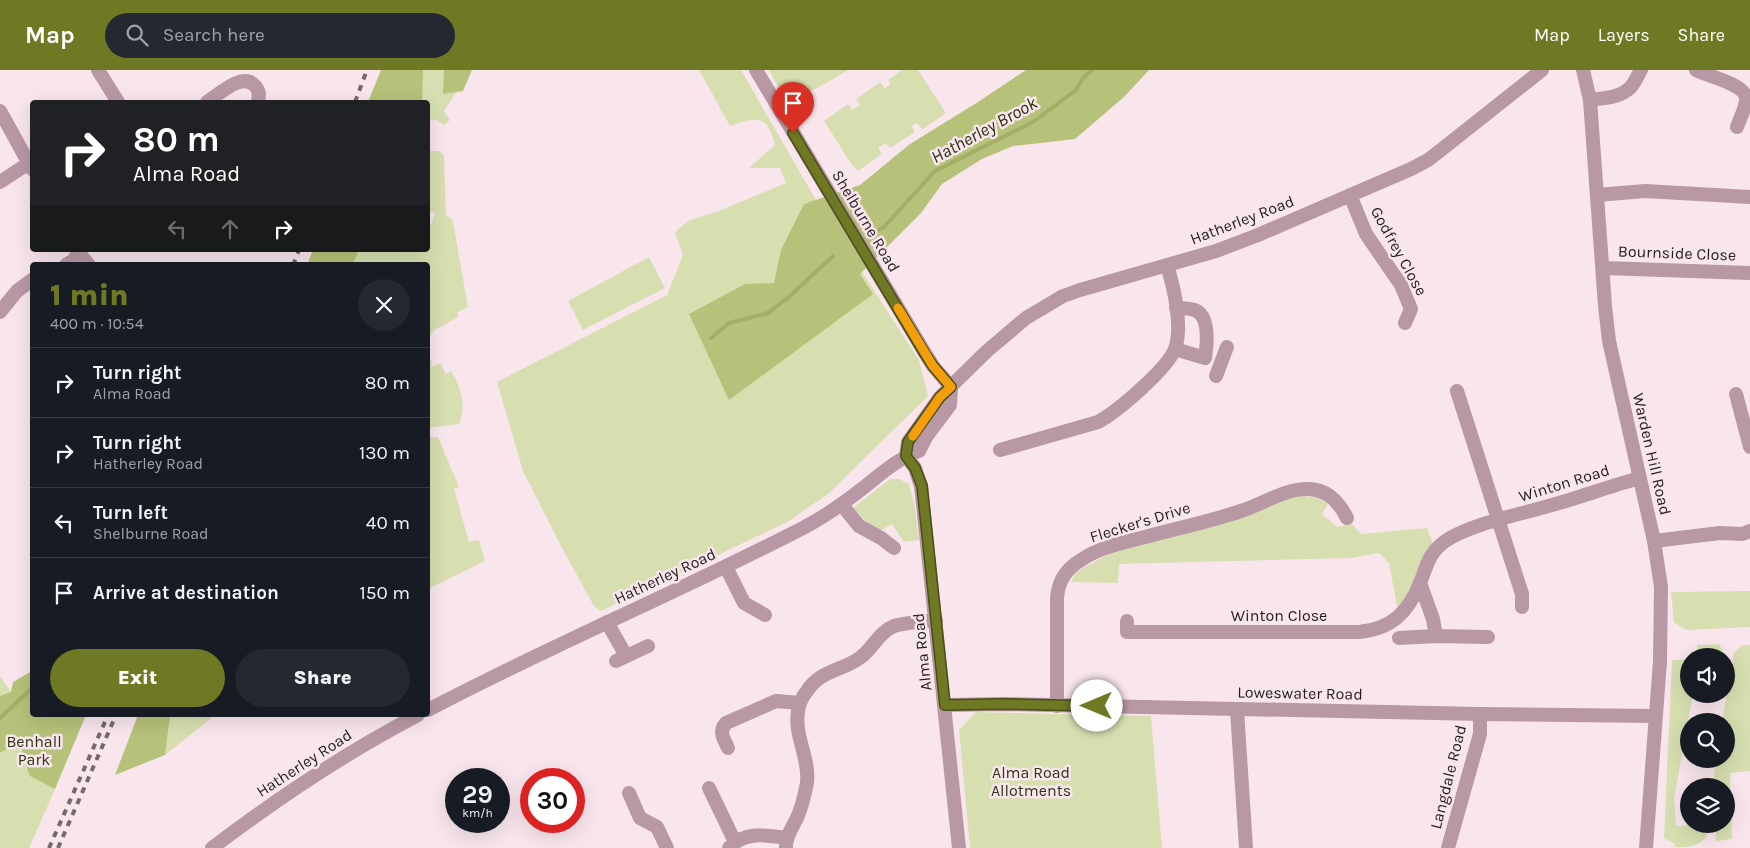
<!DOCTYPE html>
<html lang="en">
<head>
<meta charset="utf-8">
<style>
	body { margin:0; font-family:Karla,sans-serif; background:#242831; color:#f1f3f6; height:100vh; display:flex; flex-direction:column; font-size:19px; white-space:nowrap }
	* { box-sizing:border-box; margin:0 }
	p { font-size:16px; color:#9ea1a6 }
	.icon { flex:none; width:28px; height:28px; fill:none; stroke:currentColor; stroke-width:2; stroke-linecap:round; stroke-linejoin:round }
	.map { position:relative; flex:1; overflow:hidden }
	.side { position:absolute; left:30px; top:192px; width:400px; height:455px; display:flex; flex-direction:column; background:#171b24; border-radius:5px; box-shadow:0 5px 20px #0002 }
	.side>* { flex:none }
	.hud { position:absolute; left:30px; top:30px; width:400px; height:152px; border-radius:5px; box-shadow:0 5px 20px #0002; background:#202124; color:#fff; overflow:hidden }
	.controls { position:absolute; left:1680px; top:578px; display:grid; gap:10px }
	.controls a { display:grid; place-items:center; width:55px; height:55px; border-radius:50%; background:#171b24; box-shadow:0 5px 20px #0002; font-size:25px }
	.speed { position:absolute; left:445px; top:698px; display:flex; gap:10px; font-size:25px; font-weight:700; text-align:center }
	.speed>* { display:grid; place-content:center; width:65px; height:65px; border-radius:50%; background:#171b24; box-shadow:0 5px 20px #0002; line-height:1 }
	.speed small { font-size:12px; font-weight:400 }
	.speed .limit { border:8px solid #d22; background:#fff; color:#111 }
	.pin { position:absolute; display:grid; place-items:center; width:42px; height:42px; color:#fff; margin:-51px -21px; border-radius:50% 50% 50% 0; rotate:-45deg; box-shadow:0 0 5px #0007 }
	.pin .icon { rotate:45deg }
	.me { position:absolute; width:55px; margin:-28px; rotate:270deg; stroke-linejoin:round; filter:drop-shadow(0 0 4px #0008) }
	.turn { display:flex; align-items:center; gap:18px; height:105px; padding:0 20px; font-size:22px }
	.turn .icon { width:65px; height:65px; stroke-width:2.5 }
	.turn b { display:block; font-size:35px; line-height:42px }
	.lanes { display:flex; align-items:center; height:48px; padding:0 20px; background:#0003; justify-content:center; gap:25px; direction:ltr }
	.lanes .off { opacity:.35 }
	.round { display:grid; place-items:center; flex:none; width:52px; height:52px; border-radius:26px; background:#242831 }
	.overview { display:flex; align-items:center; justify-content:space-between; height:85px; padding:0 20px }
	h1 { font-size:30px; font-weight:800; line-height:38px; color:#6f7924 }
	.primary-button { display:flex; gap:10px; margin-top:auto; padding:10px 20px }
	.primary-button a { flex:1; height:58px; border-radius:30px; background:#6f7924; color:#fff; font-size:20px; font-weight:800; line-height:58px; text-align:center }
	.primary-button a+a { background:#242831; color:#f1f3f6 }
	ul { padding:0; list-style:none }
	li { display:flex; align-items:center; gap:15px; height:70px; padding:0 20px; border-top:1px solid #363941 }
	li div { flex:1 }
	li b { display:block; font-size:19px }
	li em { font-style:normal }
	header { display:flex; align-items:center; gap:30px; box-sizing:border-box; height:70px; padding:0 25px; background:#6f7924; color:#fff }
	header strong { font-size:24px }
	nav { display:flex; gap:28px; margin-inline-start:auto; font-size:18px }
	.search { width:350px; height:45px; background:#242831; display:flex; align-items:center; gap:12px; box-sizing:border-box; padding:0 18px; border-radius:28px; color:#9ea1a6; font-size:19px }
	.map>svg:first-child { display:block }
	.green { fill:#d7dfb1 }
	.forest { fill:#b6c279 }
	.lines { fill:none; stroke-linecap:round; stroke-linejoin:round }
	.stream { stroke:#a4ae67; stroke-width:4 }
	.minor { stroke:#b998a6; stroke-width:14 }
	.rail { stroke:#74696d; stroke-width:4; stroke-dasharray:6 6; stroke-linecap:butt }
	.route-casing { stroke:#484f17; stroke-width:12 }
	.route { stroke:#6f7924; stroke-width:9 }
	.slow { stroke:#f59e0b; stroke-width:9 }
	.labels { text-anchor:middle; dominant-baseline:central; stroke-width:5; stroke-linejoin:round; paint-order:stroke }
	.street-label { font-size:16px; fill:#231c1f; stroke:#f9e6ed }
	.park-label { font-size:16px; fill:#303415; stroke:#f9e6ed }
	.water-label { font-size:18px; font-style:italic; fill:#2d3111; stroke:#f9e6ed }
</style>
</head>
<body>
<header>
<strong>Map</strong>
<div class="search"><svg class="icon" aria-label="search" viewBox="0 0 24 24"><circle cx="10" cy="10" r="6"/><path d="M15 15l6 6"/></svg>Search here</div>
<nav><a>Map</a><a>Layers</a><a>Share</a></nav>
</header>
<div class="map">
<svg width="1750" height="778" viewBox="0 0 1750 778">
	<rect width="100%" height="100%" fill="#f9e6ed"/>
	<g class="green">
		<path d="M412,0h59l-27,41 6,9 -6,5 -7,-5h-9v-18h-28z"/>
		<path d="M699,0h42l79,137 99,153 9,36 -100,98 -39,27 -188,90 -7,-5 -31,-56 -40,-79 -26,-89 170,-87 16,-40 -8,-22 5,-6 10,-7 26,-8 70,-29 -6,-15h-31l26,-23c-8,-30 -17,-29 -45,-19z"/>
		<path d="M769,0h79c-20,12 -40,26 -64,27z"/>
		<path d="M902,0h16l28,43 -24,17 -5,-7 -6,3 4,6 -25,16 -4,-5 -8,5 4,6 -24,17 -6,-6 -28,-44 24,-17 4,6 8,-5 -4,-6 24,-17 5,6 6,-4 -3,-4z"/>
		<path d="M428,81h11l5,4 2,60 5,3 2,4 15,85 -10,5v5l-25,14 -5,9v-75h-93l6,-15h87v-17l7,-20 -7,-2z"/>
		<path d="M649,187l16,31 -82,42 -15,-29z"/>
		<path d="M428,285l4,8 -1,4 9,-4 6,11 5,-3c10,16 16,35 8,53l-31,4z"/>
		<path d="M428,367h10l21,50 -5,2 15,53 10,-2 6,21 -57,28z"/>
		<path d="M890,409h9l10,5 5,19 5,37 -15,2 -12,-18 -11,6 -11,-4 -17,-18z"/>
		<path d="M1301,426l16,1 11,7 -6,10 15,13 15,-3 9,10 66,-6 8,21 -36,68 -10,-54 -10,-10 -28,5 -232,6 -1,19 -47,-1 4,-8 6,-5 34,-18 168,-54z"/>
		<path d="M1750,521v36l-63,3 -6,-3 -7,-5 -3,-30z"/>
		<path d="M1719,574l3,5 2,7h-25l-2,-11z"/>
		<path d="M1742,575h8v126l-20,2 2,66 -16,2 -1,-17h11v-38h-13l3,-27h10v-38h-4l12,-68z"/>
		<path d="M1672,590h17v34h4l-19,105 2,27 28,-1 3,11c-7,10 -20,12 -32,11v-3l-11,-6z"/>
		<path d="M0,606l11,16 21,23 47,13 -24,61 -26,59h-29z"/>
		<path d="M976,642l175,4 11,132h-192l-11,-118z"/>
		<path d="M171,645h44l-50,40 5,-38z"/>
	</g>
	<g class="forest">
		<path d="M381,0h42l-1,31 -4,1h-50z"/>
		<path d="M444,0h28l-9,21 -20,3z"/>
		<path d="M1026,0h123l-25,27 -49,42 -62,7 -31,13 -40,25 -21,29 -61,61 13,20 -144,106 -40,-86 56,-30 29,-1 7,-33 23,-46 56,-19 50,-41 68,-42z"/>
		<path d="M313,180h46l-7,15h-45z"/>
		<path d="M32,601v44h54l-31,74 -25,-13 -7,-18 -2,-18 -21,13v-57l11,-4 2,-10z"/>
		<path d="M138,645h33l-1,2 -5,38 -50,20z"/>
	</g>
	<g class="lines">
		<g class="stream">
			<path d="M869,165l15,-8 51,-56 98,-49 43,-32 7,-12 9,-8"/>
			<path d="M711,268l18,-15 39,-10 22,-17 43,-40"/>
			<path d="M0,648l31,-29 1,-4"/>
		</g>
		<g class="minor">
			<path d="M98,0l20,32"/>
			<path d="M756,0l169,283 8,13 18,21"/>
			<path d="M1583,0l7,30 15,206 4,35 45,200 7,46 -1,74 -14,187"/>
			<path d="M1696,0c13,7 50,14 50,29 0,9 -6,19 -9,28"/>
			<path d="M1590,30c14,-2 30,-2 41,-13 4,-5 7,-12 10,-17"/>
			<path d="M207,32c12,-7 36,-32 49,-15 4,5 3,10 2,15"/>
			<path d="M0,41l32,58"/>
			<path d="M0,112l29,-19"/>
			<path d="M1350,125l16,39 35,51 10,24 -6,14"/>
			<path d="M1597,125l48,-4 105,6"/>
			<path d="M78,180v2l11,13"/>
			<path d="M66,195l8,-5 4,-8"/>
			<path d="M1603,198l147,5"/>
			<path d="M0,242l17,-21 15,-11"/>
			<path d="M1175,279l30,9c2,-13 5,-39 -8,-47 -6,-3 -14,-3 -21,-3"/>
			<path d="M1216,306l11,-29"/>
			<path d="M1457,321l65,203v13"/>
			<path d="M1736,324l14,53"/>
			<path d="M1000,380l98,-28c19,-10 69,-53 77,-73 8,-22 -1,-62 -8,-83"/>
			<path d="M906,386l2,-14 32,-45 47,-46 39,-33 37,-22 17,-6 136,-39 42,-16 153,-66 17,-9 18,-14 96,-76"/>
			<path d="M906,386l9,12 6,18 38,362"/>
			<path d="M842,435l17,21 22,12 13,10"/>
			<path d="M1654,471l66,-8 22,1 8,-3"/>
			<path d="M726,497l18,36 21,12"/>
			<path d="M1420,513l13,36 3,17"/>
			<path d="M1127,551v11h232c32,-3 49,-19 61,-49 7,-17 8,-29 24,-41 25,-18 78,-28 108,-37 29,-8 58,-19 88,-27"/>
			<path d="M607,552l19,34"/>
			<path d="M1399,568l37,-2 52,1"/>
			<path d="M616,591l32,-15"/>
			<path d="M945,635l57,-1 478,10 175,2"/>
			<path d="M1057,636v-109c2,-17 9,-28 24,-37 18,-12 40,-17 60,-22 33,-9 67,-16 100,-27 23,-7 43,-23 69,-22 18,1 29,13 37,29"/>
			<path d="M428,640c123,-65 251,-118 375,-182 21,-11 41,-25 60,-40 18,-14 34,-29 56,-37l7,-14 24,-32 1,-18"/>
			<path d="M1237,640l9,138"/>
			<path d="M728,678c-4,-9 -10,-16 -2,-25l50,-22 24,2"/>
			<path d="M709,718l26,54"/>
			<path d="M629,723l11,25 17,9 10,21"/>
			<path d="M212,778c66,-50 133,-95 206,-133"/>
			<path d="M729,778c15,-17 38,-13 58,-10"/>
			<path d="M786,778c-1,-13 9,-23 13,-35 4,-10 6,-20 8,-30 3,-24 -13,-47 -9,-71 1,-8 4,-15 9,-21 13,-21 36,-20 54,-34 12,-9 18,-25 33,-31 13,-4 29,-4 42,-6"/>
			<path d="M1448,778l32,-114v-20"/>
		</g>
		<g class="rail">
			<path d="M355,32l12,-32"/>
			<path d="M293,195l6,-15"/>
			<path d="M49,778l59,-133"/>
			<path d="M58,778l58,-133"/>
		</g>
	</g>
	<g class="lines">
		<defs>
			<path id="route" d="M793,63l132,221 8,12 18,21 -11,10 -32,45 -2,14 9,12 7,18 23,219 57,-1 95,2"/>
		</defs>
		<use href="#route" class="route-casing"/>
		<use href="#route" class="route"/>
		<path class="slow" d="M898,238l35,58 18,21 -11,10 -27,39"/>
	</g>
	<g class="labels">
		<g class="street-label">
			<text transform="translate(1242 150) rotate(-21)">Hatherley Road</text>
			<text transform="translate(866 151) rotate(59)">Shelburne Road</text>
			<text transform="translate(1399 181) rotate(61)">Godfrey Close</text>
			<text transform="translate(1677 183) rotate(2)">Bournside Close</text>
			<text transform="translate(1652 384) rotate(77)">Warden Hill Road</text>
			<text transform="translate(1564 413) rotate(-17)">Winton Road</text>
			<text transform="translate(1140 452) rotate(-17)">Flecker's Drive</text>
			<text transform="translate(665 506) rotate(-25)">Hatherley Road</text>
			<text x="1279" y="545">Winton Close</text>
			<text transform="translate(922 582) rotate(-96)">Alma Road</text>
			<text transform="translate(1300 623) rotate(1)">Loweswater Road</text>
			<text transform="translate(304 693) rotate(-33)">Hatherley Road</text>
			<text transform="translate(1448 707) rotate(-76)">Langdale Road</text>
		</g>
		<g class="park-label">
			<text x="34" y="671">Benhall<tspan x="34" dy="18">Park</tspan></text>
			<text x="1031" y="702">Alma Road<tspan x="1031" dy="18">Allotments</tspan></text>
		</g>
		<g class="water-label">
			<text transform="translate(984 60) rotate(-29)">Hatherley Brook</text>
		</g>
	</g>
</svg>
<div class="controls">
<a><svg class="icon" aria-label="sound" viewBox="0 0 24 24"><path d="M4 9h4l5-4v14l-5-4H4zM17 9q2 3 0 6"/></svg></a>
<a><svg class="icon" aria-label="search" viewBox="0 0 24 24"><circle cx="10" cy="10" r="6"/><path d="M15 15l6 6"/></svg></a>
<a><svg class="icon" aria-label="layers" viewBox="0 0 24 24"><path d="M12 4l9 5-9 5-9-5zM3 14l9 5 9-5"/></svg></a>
</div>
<div class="speed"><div>29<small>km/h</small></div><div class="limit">30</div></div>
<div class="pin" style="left:793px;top:63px;background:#d93025"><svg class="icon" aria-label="arrive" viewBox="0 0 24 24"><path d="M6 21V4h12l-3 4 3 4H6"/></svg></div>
<svg class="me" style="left:1097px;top:636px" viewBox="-20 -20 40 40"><circle r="19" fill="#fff"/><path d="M0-13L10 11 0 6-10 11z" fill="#6f7924"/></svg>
<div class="hud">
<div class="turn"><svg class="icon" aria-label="right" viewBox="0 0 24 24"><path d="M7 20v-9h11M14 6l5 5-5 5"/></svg><div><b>80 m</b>Alma Road</div></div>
<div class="lanes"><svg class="icon off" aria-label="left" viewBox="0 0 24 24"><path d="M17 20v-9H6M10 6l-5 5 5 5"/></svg><svg class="icon off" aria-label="ahead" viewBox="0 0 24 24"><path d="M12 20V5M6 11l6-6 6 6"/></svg><svg class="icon" aria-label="right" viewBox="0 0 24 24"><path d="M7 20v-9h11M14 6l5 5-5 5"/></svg></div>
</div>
<section class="side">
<div class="overview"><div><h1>1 min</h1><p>400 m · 10:54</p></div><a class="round"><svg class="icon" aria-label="close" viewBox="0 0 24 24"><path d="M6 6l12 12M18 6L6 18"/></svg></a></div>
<ul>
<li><svg class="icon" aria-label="right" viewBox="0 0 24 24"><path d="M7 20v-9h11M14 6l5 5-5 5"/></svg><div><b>Turn right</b><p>Alma Road</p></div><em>80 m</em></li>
<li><svg class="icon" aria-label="right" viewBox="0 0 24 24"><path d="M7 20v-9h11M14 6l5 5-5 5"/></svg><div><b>Turn right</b><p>Hatherley Road</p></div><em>130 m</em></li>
<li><svg class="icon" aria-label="left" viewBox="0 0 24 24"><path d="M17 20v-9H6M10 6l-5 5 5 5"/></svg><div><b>Turn left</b><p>Shelburne Road</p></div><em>40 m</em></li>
<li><svg class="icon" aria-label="arrive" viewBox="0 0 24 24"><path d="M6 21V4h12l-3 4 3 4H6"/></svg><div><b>Arrive at destination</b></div><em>150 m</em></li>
</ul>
<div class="primary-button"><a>Exit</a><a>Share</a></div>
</section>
</div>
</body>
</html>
